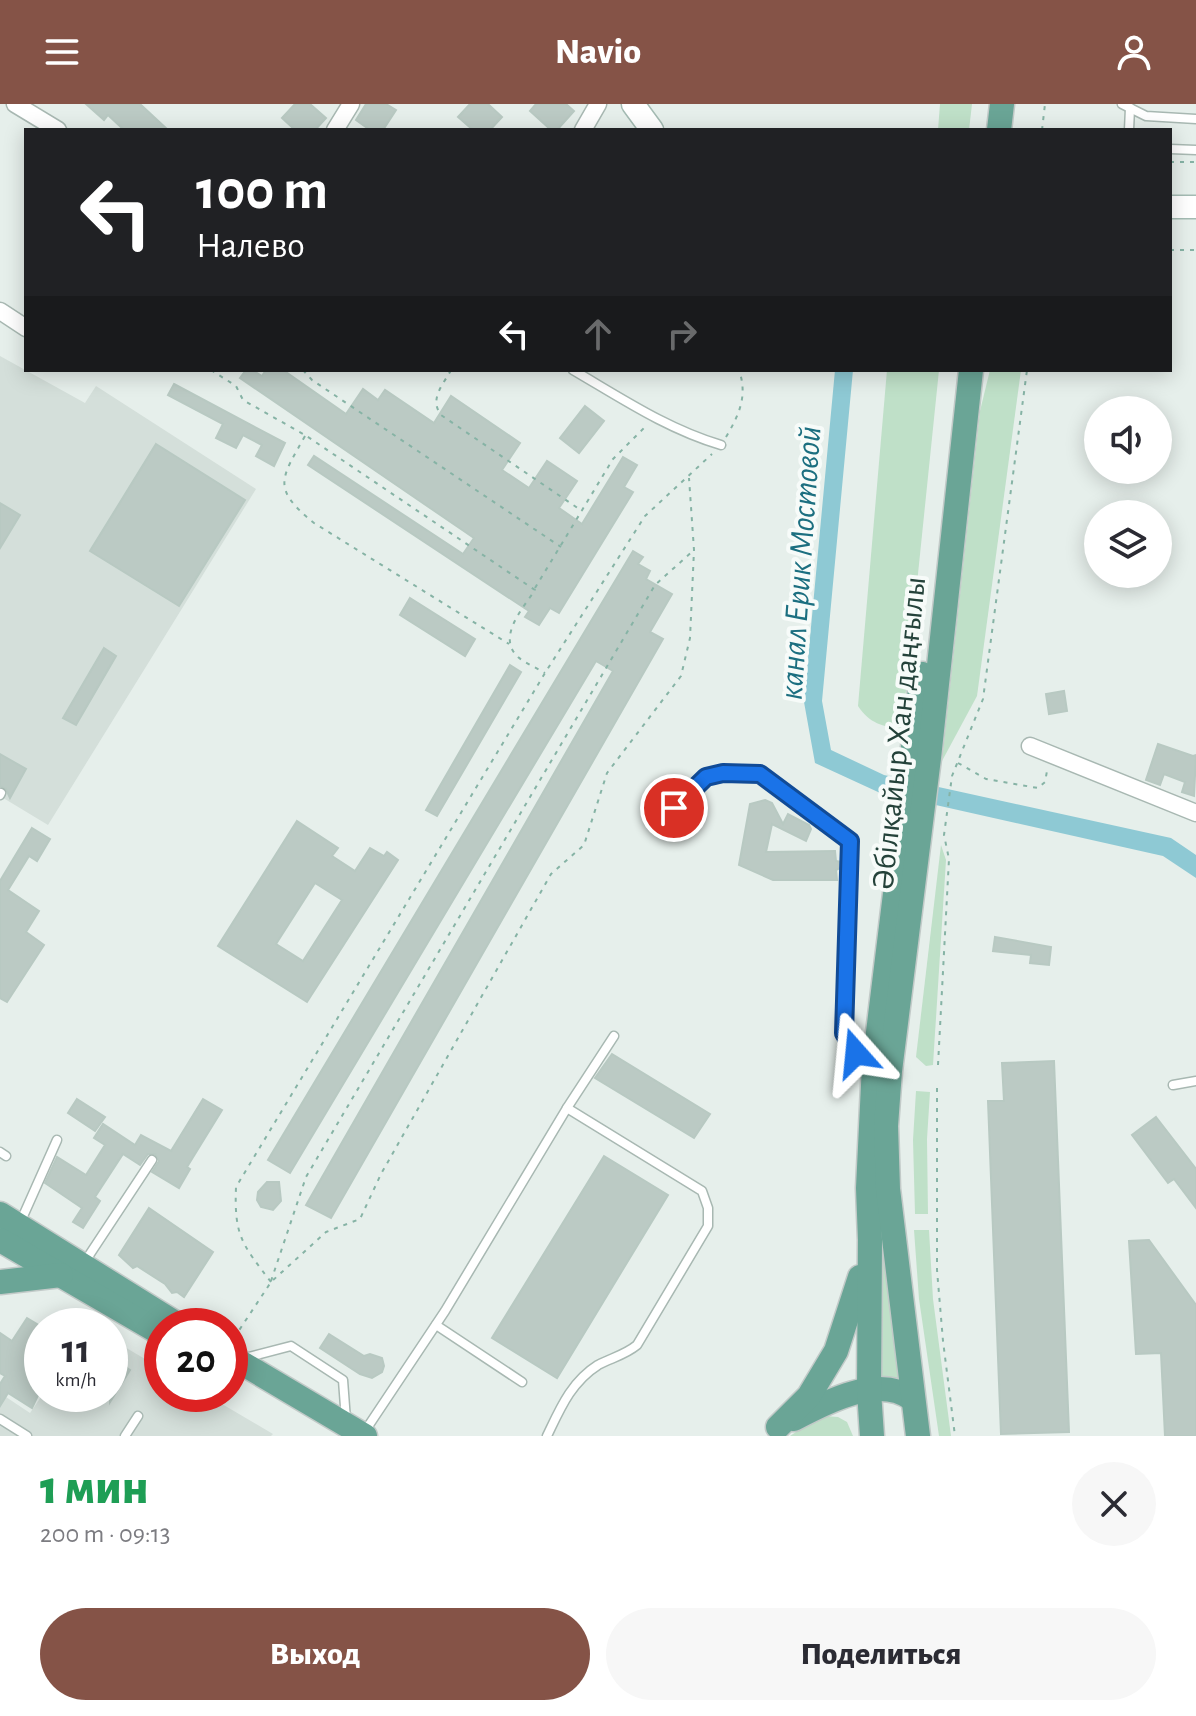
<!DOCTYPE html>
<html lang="ru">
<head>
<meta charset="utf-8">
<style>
	body { margin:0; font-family:"Alegreya Sans",sans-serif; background:#f7f7f7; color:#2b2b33; height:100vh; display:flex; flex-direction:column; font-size:30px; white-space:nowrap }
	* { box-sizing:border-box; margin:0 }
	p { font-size:26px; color:#7c7c81 }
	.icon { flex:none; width:44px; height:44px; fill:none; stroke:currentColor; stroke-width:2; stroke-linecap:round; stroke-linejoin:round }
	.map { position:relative; height:1332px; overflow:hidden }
	.panel { display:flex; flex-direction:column; background:#fff; flex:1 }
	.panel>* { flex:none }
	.guide { position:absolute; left:24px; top:24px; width:1148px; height:244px; border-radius:0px; box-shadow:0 4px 20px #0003; background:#202124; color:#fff; overflow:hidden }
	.buttons { position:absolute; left:1084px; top:292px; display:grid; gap:16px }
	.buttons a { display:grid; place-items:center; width:88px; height:88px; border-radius:50%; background:#fff; box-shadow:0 4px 20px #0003; font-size:40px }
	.speed { position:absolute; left:24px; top:1204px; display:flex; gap:16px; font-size:40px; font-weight:700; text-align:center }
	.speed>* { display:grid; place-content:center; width:104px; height:104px; border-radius:50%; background:#fff; box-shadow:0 4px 20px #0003; line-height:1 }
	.speed small { font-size:20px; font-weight:400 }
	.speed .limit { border:12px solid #d22; background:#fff; color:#111 }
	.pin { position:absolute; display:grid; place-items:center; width:68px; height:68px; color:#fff; margin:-34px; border:4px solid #fff; border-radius:50%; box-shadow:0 2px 8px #0007 }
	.me { position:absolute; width:88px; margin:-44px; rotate:342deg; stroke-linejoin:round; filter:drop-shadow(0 0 6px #0008) }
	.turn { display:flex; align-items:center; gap:28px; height:168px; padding:0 40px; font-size:36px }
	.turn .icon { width:104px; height:104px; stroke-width:2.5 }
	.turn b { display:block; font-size:56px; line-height:68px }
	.lanes { display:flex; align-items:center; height:76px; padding:0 40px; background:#0003; justify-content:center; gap:40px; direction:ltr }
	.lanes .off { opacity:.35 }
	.round { display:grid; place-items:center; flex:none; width:84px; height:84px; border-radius:42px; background:#f7f7f7 }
	.head { display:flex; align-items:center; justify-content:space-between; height:136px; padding:0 40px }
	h1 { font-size:48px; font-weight:800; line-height:60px; color:#1e9e55 }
	.cta { display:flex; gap:16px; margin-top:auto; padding:16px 40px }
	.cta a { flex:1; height:92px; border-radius:48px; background:#855347; color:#fff; font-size:32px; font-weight:800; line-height:92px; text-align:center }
	.cta a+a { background:#f7f7f7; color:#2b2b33 }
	header { display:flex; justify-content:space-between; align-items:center; height:104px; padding:0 40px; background:#855347; color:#fff; font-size:36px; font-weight:800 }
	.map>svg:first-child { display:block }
	.built { fill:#d4dfda }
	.green { fill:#bfe0c8 }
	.water { fill:#8ec9d4 }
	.building { fill:#bbcac4; stroke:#b8c9c2; stroke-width:2; fill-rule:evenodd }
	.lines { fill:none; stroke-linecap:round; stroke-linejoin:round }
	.lane-casing { stroke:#a8b8b2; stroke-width:11 }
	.street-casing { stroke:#a8b8b2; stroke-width:19 }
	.secondary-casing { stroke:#a4bbb3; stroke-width:25 }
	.primary-casing { stroke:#c2cac8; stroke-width:27 }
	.path { stroke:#86b3a5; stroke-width:2; stroke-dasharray:4 6; stroke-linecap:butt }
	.lane { stroke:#fff; stroke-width:8 }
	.street { stroke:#fff; stroke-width:16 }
	.secondary { stroke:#fff; stroke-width:22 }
	.primary { stroke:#6aa596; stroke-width:24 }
	.route-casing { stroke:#114b97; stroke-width:20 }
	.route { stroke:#1a73e8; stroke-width:14 }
	.labels { text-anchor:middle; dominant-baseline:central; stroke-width:8; stroke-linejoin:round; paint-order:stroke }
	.street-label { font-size:32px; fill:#24423a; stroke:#f7fbf9 }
	.water-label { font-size:34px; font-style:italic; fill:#1c6f80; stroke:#f7fbf9 }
</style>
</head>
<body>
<header><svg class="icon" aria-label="menu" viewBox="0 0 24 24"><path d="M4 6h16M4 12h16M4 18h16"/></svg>Navio<svg class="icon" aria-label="person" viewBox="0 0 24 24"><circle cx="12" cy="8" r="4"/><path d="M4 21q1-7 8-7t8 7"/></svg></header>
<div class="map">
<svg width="1196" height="1332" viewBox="0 0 1196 1332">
	<rect width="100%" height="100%" fill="#e6efeb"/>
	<g class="built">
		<path d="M0,252l85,47 11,-17 160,103 -208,336 -48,-29z"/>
		<path d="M123,1242l39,23v25h43l68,40 -2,2h-271v-43l30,20 13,-19h44l5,3 2,-3h16v-26z"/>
	</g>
	<g class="green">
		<path d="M940,0h32l-3,26h-31z"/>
		<path d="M887,266h52l-37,359c-20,-3 -32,-5 -44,-23z"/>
		<path d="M990,266h31l-44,326 -35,65 38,-350z"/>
		<path d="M941,741l5,15 -13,205 -7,1 -10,-9z"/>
		<path d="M916,987l14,1 -3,47 1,75h-13l-2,-74z"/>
		<path d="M885,1091l16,184h-22z"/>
		<path d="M914,1126h15l4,69 18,137h-12l-20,-137z"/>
		<path d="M825,1312l13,1 9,5 6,14h-63l21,-14z"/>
	</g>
	<path class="water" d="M835,266h18l-31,331 9,49 53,25 287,63 25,17v23l-33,-22 -285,-64 -63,-29 -11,-61z"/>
	<g class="building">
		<path d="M86,0h54l28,26h-44l-16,-15 -4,5z"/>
		<path d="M295,0h15l16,14 -11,12h-20l-13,-12z"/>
		<path d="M366,0h20l10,6 -13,20h-13l-14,-10z"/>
		<path d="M470,0h18l14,13 -12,13h-17l-15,-13z"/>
		<path d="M536,0h30l8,7 -17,19h-6l-21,-19z"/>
		<path d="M246,266h6l10,6 4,-6h17l63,44 17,-25 15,11 7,-10 49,33 17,-27 69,47 -18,27 27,18 18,-27 30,20 -18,27 23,16 41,-67 14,8 -13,22 9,5 -74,121 -9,-5 -11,17 -14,-8 4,-6 -221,-146 6,-9 149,98 11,-16 -234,-160z"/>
		<path d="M174,280l111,59 -11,23 -18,-10 6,-11 -19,-10 -7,13 -20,-10 7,-14 -55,-29z"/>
		<path d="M585,302l19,15 -25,32 -19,-15z"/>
		<path d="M156,340l89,56 -66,106 -89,-55z"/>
		<path d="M0,399l20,12 -20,33z"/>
		<path d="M633,447l10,6 -5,7 12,7 -4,8 26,15 -22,38 13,7 -332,579 -25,-13 307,-534 -17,-10 -306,512 -22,-13z"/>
		<path d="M410,494l65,41 -10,17 -65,-41z"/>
		<path d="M104,544l12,8 -40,69 -13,-7z"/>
		<path d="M510,561l11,7 -84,144 -11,-6z"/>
		<path d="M1064,587l3,20 -18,3 -3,-20z"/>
		<path d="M1158,640l35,12 3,-1 -2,41 -12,-4 3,-10 -21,-8 -4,11 -14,-5z"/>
		<path d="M0,650l26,15 -16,29 -4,-9 -6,-3z"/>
		<path d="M765,696l7,3 11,21 5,-10 21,11 2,4 -5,12 -34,-17 -6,28 69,-1 1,10 6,1v5l-6,3 1,10h-64l-34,-15 11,-61z"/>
		<path d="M658,700l12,9 15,7 -6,10 -26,-16z"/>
		<path d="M297,717l41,27 -6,8 23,15 15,-23 14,8 3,-4 11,8 -91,142 -89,-56zM315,779l27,17 -39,61 -27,-17z"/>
		<path d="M32,724l18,11 -13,22 -8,-5 -21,34 31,21 -13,21 18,13 -37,57 -7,-4v-117z"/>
		<path d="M995,833l56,10 -2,18 -19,-2 1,-8 -38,-4z"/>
		<path d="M612,950l98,60 -16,24 -99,-60z"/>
		<path d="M1054,957l15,371 -68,2 -13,-333h16l-2,-38z"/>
		<path d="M77,995l28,18 -10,14 -27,-18z"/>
		<path d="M203,995l19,11 -35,57 3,2 -11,19 -27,-16 7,-11 -4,-7h-7l-8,11 -17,-11 -28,43 5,4 -17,27 -10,-6 9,-14 -37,-25 12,-26 29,18 19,-30 -11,-7 9,-14 32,21 6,-10 30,16z"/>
		<path d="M1156,1013l40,52v39l-22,-29 -6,4 -36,-48z"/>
		<path d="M604,1052l64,39 -111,183 -65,-40z"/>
		<path d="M267,1078h12l2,19 -8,9 -12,-3 -4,-7 1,-8z"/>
		<path d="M149,1104l64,44 -29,45 -7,-5 -5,1 -7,-9 -28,-18 -4,2 -14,-13z"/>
		<path d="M1149,1136l47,65v131h-31l-4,-83 -25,1 -7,-113z"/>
		<path d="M27,1214l15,9v60l-10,21 -24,-15 -8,13v-22l5,-8 -5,-3v-40l12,8z"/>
		<path d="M329,1230l35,22 6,-2 12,4 2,8 -2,6 -10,6 -12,-4 -40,-26z"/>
		<path d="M118,1258l12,8 -20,32v-26z"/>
	</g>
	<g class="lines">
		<defs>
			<g id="lane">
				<path d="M1122,0l24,12 50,3"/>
				<path d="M1129,26l1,-22"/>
				<path d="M1170,45l26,1"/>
				<path d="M573,266c48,28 94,59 148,75"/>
				<path d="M0,691l1,-2"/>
				<path d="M674,704l32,-31 17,-4 37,1 90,67 -6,192 12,20 14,9"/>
				<path d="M1173,981l23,-4"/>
				<path d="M0,1048l6,4"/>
				<path d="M20,1119l37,-83"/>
				<path d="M84,1159l68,-103"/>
				<path d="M436,1221l86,57"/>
				<path d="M245,1254l46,-12 52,34 3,40"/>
				<path d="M0,1315l27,17"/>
				<path d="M365,1327l80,-120 122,-203 47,-72"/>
				<path d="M125,1332l13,-20"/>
				<path d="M547,1332c13,-27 24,-54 51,-71 13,-7 27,-10 39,-20l71,-119v-18l-6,-17 -135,-83"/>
			</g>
			<g id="street">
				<path d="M15,0l43,26"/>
				<path d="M335,26l16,-26"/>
				<path d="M583,26l15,-26"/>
				<path d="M0,207l26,17"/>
				<path d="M1030,642l166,67"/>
			</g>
			<g id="secondary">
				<path d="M633,0l19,26"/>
				<path d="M1170,103h26"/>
			</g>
			<g id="primary">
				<path d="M999,26l3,-26"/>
				<path d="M0,1110l180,112"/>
				<path d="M0,1136l162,94"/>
				<path d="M0,1178l61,-7"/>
				<path d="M230,1252l135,80"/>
				<path d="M794,1315c32,-17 85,-45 118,-20"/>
				<path d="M778,1323l31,-31 27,-45 24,-74"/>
				<path d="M872,1332l-3,-45 1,-151 -2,-52 6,-123 48,-391"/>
				<path d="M918,1332l-30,-247 -2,-63 4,-55 39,-313 42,-388"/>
			</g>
		</defs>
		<use href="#lane" class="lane-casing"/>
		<use href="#street" class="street-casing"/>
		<use href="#secondary" class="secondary-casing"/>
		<use href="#primary" class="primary-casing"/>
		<g class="path">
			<path d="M1042,26l3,-26"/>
			<path d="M1170,58h26"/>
			<path d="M1170,146h26"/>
			<path d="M211,266l25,16 7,14 62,35 230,155c-11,17 -39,47 -17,67 7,6 19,11 27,16"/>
			<path d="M303,266l9,10 249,167"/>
			<path d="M451,266c-8,15 -22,29 -10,45l141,96"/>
			<path d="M305,332c-24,43 -34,52 9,87l195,121"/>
			<path d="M726,333c13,-22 22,-41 13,-67"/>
			<path d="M535,484l78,-129 33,-33"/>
			<path d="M958,659l28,16 52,9 7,-6 2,-11"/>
			<path d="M938,961l11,-206 -5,-24 8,-59 31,-77 44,-329"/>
			<path d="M937,984v182l6,71 12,95"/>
			<path d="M271,1177l35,-104 349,-592 39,-35"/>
			<path d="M271,1178c-29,-38 -37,-46 -35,-95l309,-514 100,-157 67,-62"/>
			<path d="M234,1234l37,-56 55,-50 34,-13 21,-45 170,-300 33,-29 23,-72 74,-97 9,-38 4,-88 -5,-72"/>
		</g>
		<use href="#lane" class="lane"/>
		<use href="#street" class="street"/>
		<use href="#secondary" class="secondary"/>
		<use href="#primary" class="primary"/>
	</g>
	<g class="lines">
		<defs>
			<path id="route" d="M674,704l32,-31 17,-4 37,1 90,67 -6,192 12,20"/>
		</defs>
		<use href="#route" class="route-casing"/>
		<use href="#route" class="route"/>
	</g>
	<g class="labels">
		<g class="street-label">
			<text transform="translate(899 629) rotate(-84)">Әбілқайыр Хан даңғылы</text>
		</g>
		<g class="water-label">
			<text transform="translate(801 459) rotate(-86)">канал Ерик Мостовой</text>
		</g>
	</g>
</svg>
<div class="buttons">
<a><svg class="icon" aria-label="sound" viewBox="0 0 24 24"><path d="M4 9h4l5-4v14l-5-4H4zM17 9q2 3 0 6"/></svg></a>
<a><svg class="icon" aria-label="layers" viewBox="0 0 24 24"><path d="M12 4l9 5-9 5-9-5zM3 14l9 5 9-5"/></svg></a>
</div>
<div class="speed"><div>11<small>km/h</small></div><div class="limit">20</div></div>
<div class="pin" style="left:674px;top:704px;background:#d93025"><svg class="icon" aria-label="arrive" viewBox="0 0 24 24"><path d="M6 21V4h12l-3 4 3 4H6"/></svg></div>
<svg class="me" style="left:856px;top:949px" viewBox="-20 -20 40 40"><path d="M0-17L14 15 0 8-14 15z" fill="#1a73e8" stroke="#fff" stroke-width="4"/></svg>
<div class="guide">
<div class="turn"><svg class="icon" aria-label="left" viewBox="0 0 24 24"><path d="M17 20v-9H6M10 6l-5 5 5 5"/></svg><div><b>100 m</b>Налево</div></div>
<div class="lanes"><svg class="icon" aria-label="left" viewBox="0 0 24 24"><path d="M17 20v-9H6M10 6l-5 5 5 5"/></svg><svg class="icon off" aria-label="ahead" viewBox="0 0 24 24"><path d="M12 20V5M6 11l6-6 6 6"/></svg><svg class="icon off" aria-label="right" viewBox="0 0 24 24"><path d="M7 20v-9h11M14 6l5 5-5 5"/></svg></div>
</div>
</div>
<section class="panel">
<div class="head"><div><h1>1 мин</h1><p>200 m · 09:13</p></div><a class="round"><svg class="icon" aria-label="close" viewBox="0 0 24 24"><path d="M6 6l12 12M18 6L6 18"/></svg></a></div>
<div class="cta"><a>Выход</a><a>Поделиться</a></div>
</section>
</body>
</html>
